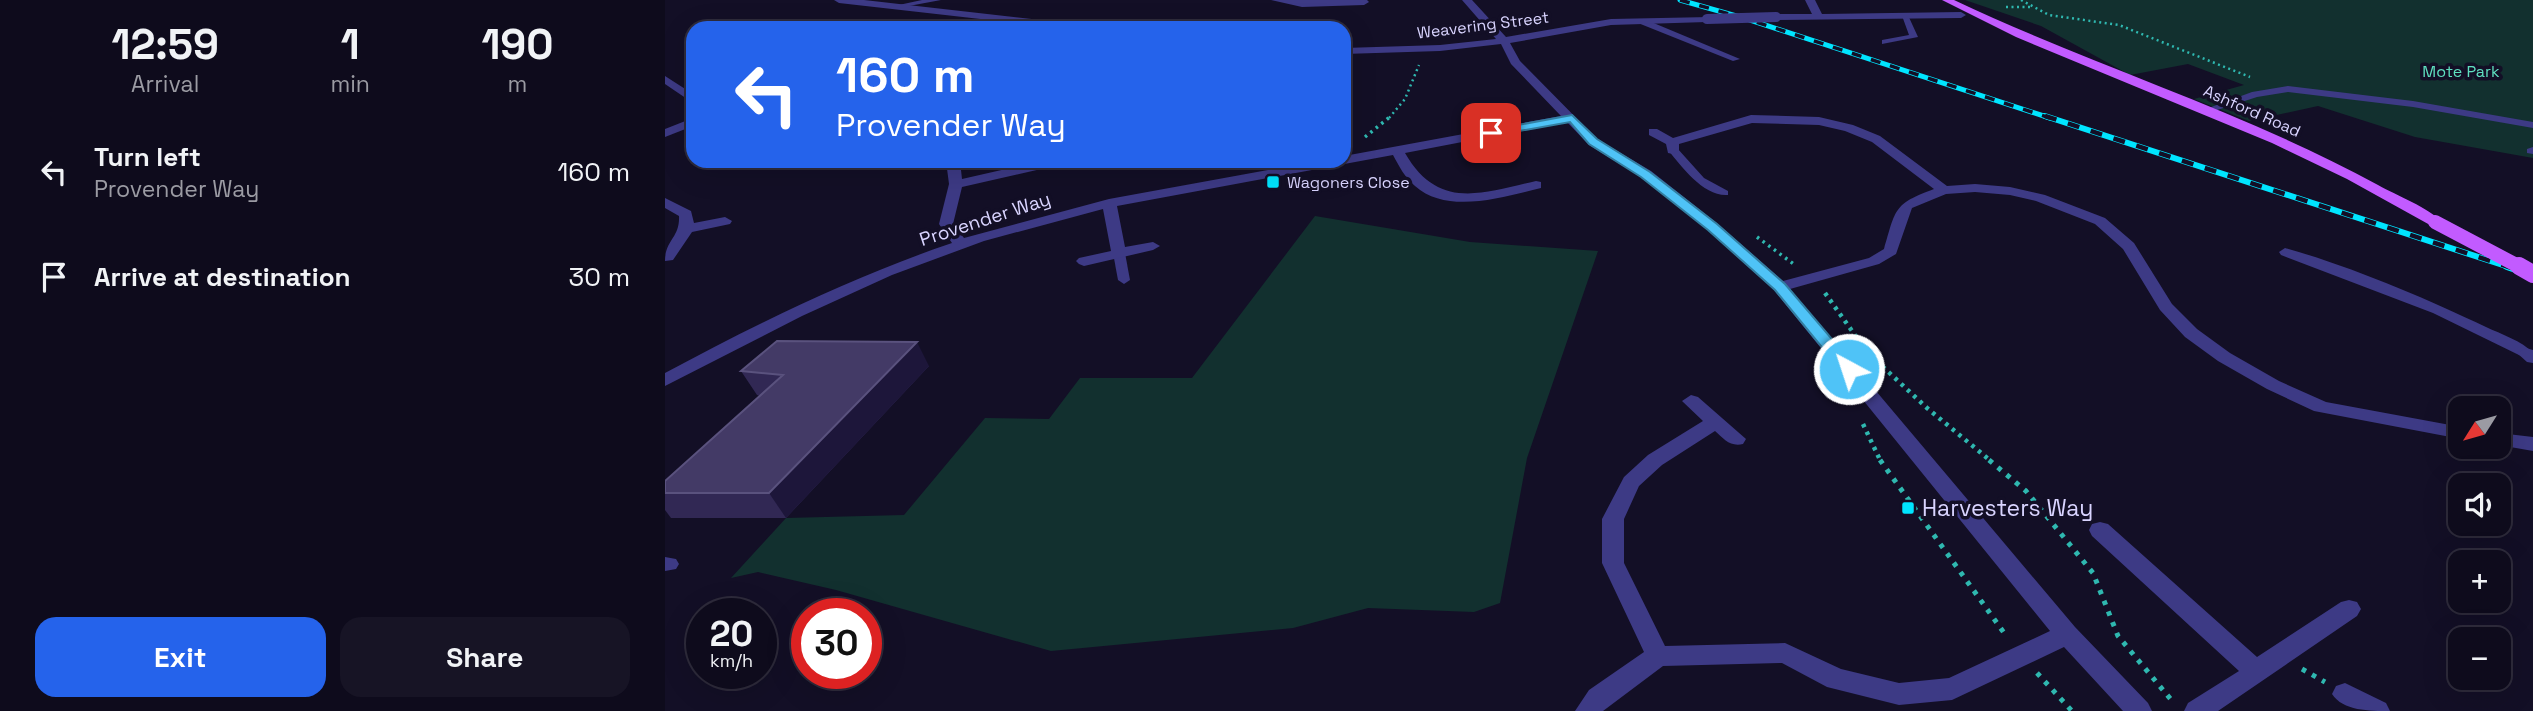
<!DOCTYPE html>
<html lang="en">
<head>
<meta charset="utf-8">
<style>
	body { margin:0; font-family:"Space Grotesk",sans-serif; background:#171425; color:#f1f3f6; height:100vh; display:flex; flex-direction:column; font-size:26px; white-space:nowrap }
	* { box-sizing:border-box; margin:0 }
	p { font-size:23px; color:#9b9ba3 }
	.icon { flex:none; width:38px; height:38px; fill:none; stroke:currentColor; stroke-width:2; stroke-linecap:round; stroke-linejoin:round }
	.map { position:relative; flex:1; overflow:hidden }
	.drawer { display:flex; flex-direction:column; background:#0e0b1c; width:665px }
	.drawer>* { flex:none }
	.guide { position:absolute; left:21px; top:21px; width:665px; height:147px; border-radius:21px; box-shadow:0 7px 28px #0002,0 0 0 2px #2e2b3b; background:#2563eb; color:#fff; overflow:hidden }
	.needle { width:46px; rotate:233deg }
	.buttons { position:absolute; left:1783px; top:396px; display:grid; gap:14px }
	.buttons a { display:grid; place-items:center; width:63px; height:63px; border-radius:14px; background:#0e0b1c; box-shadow:0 7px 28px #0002,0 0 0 2px #2e2b3b; font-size:35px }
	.speed { position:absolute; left:21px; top:598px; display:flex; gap:14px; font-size:35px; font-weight:700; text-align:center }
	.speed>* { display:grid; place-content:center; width:91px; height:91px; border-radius:50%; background:#0e0b1c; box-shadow:0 7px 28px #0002,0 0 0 2px #2e2b3b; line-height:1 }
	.speed small { font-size:18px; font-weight:400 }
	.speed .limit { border:10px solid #d22; background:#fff; color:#111 }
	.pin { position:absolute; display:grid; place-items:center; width:60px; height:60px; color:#fff; margin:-30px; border-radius:14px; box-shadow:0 4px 10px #0006 }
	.me { position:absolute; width:77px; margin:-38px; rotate:320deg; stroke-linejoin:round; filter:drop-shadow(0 0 5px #0008) }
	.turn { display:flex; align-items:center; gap:24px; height:147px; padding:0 35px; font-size:32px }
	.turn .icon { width:91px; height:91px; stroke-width:2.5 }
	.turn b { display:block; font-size:49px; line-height:60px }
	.eta { display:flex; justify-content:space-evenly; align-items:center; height:119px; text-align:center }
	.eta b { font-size:42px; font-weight:600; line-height:49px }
	.action { display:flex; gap:14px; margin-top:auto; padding:14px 35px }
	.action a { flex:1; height:80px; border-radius:21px; background:#2563eb; color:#fff; font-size:28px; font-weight:600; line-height:80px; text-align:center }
	.action a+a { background:#171425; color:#f1f3f6 }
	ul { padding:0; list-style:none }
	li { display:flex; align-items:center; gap:21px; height:105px; padding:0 35px }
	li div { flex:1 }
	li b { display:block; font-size:26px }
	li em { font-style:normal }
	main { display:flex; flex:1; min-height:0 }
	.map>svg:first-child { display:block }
	.green { fill:#12302f }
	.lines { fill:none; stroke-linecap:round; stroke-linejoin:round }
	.path-far3 { stroke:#2fb8b0; stroke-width:2.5; stroke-dasharray:2 3.5; stroke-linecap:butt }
	.path-far2 { stroke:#2fb8b0; stroke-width:3.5; stroke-dasharray:2.5 4.5; stroke-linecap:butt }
	.path-far1 { stroke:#2fb8b0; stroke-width:4.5; stroke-dasharray:3.5 5; stroke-linecap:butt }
	.path { stroke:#2fb8b0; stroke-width:5; stroke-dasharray:4.5 7; stroke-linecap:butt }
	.lane { fill:#3d3a85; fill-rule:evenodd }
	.street { fill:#3d3a85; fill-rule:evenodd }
	.primary { fill:#c25bff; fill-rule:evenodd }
	.rail-far2-casing { stroke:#00e5ff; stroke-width:5 }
	.rail-far1-casing { stroke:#00e5ff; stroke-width:6 }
	.rail-casing { stroke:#00e5ff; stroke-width:8 }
	.rail-far2 { stroke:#130f26; stroke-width:3.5; stroke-dasharray:10; stroke-linecap:butt }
	.rail-far1 { stroke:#130f26; stroke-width:4.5; stroke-dasharray:12; stroke-linecap:butt }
	.rail { stroke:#130f26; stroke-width:5; stroke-dasharray:16; stroke-linecap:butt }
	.street-bridge { stroke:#3d3a85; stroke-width:10 }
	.primary-bridge-far1 { stroke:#c25bff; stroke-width:14 }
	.primary-bridge { stroke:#c25bff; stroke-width:18 }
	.wall { fill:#312854 }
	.shaded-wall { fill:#1d163a }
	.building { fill:#433a66; stroke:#5a527e; stroke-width:2 }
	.route { fill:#4fc3f7; stroke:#337fa1; stroke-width:2 }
	.poi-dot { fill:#00e5ff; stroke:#130f26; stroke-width:2.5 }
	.labels { text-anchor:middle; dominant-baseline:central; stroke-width:7; stroke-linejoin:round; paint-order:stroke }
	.far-street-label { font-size:16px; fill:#d9d4ff; stroke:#130f26 }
	.far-park-label { font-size:16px; fill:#5fe0c0; stroke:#130f26 }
	.far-poi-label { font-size:16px; fill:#d9d4ff; stroke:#130f26; text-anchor:start }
	.street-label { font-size:19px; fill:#d9d4ff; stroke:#130f26 }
	.near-poi-label { font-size:23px; fill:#d9d4ff; stroke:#130f26; text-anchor:start }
</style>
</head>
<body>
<main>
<section class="drawer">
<div class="eta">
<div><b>12:59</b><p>Arrival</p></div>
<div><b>1</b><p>min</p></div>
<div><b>190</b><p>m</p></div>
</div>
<ul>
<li><svg class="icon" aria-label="left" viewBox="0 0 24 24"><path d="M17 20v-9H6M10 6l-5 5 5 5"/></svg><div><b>Turn left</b><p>Provender Way</p></div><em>160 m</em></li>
<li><svg class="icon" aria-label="arrive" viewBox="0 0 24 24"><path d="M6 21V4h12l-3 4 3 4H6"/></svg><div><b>Arrive at destination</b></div><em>30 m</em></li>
</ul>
<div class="action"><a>Exit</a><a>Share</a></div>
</section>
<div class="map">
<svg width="1868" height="711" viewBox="0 0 1868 711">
	<rect width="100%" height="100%" fill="#130f26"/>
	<g class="green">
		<path d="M1300,0h568v158l-118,-21 -97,-31 -69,15 -55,-22 50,-14 -56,-21 -58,11 -89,-49z"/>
		<path d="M650,216l155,26 128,9 -71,207 -27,145 -26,9 -106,-4 -75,20 -242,23 -215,-61 -78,-18 -27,6 55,-60 118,-3 81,-97 64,1 31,-41h112z"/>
	</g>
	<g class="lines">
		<g class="path-far3">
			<path d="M1356,0l28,15 70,10 131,52"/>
			<path d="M1341,7h26"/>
			<path d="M724,118l16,-19 14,-34"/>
		</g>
		<g class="path-far2">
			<path d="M700,137l26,-21"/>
			<path d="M1092,237l38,28"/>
		</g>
		<g class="path-far1">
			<path d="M1160,293l42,59 60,56 65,54"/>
			<path d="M1198,424l18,38"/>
		</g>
		<g class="path">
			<path d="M1215,460l127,177"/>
			<path d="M1324,460l37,31 67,82 25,63 55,66"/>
			<path d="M1637,669l23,13"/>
			<path d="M1372,673l35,38"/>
		</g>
		<g class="lane">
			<path d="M257,0h19l-43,8 -4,-2z"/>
			<path d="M1236,13h6l11,24 -36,7v-4l27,-5z"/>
			<path d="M973,19h6l96,40 -7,2 -95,-38z"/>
			<path d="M1623,86l125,15 120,21v6l-120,-21 -125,-15 -31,5 -49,16 -5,-3 49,-18z"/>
			<path d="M1008,147l4,1 27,30 24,13v4c-24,2 -46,-28 -60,-45z"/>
			<path d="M1868,147v7l-6,-1v-4z"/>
			<path d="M1620,248c65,18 140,50 201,79 15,7 36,14 47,26l-7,4 -5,-1 -88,-43 -152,-58 -2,-3z"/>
			<path d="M454,249l6,4 5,27 -6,4 -6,-4 -5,-27z"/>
			<path d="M0,557l11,2 3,5 -3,5 -11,2z"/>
		</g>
		<g class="street">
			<path d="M169,0h30l221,25 5,3h-31l-220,-25z"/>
			<path d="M606,0h96l2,2 -5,3 -62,2z"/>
			<path d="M797,0h10l34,37 105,-18 99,-2 2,2 -5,3 -96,3 -101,18 10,18 77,78 54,32 67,53 65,57 86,-23 15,-9c12,-40 9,-45 50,-60l-62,-47 -27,-11 -26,-6 -67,-2 -73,21v6l-6,4 -5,-1 -2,-9 -17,-9v-6h8l16,9 78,-23 68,2 34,8 27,11 67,50 28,-2 35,3 35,8 60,23 29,25 38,61 25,25 33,24 49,28 47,21 135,25v12l-147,-28 -47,-22 -49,-28 -33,-24 -25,-27 -37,-61 -28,-25 -59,-23 -26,-6 -35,-3 -29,2 -34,14 -16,46 -17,10 -89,25 285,338 73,76 4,8h-29l-59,-64 -112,53 -53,5 -72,-18 -45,-24 -119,3 -60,45h-28l14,-21 55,-38 -42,-89v-44l22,-42 24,-22 55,-34 -21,-20 9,-6 7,2 48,42 -3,5c-13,3 -19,-5 -28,-13l-53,34 -23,21 -15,33v44l41,83 120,-3 56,26 58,14 50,-5 101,-47 -276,-341 -66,-60 -67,-53 -52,-32 -22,-23 -162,31c33,57 75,41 131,28l5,1v6c-37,9 -94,27 -126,-2 -10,-8 -16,-20 -22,-31l-276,51 8,41 28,-5 7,4 -7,4 -69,16 -5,-2 -3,-3 3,-3 32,-7 -8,-42 -119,32 -92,34 -90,41 -137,70v-13c93,-50 187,-96 287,-130l-13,-19 10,-40 -3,-23h14l2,18 79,-18h24l-2,3 -101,23 -9,37 11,14 145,-39 208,-38h27v-5l217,-40 -50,-52 -10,-20 -61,7 -96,3v-6l96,-3 56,-6z"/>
			<path d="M1140,0h10l7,14 139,-2 5,3 -5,3 -185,2 -5,-3 5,-3h36z"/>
			<path d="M0,76l28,18v9l-28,-19z"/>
			<path d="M28,118v8l-28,11v-8z"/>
			<path d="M0,198l26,13 3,12 31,-6 7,4 -2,3 -38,8 -19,28 -8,1c0,-21 15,-23 14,-45l-14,-8z"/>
			<path d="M1861,348l7,2v13l-6,-1 -10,-9z"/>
			<path d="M1834,433l34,4v14l-34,-6z"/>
			<path d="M1435,522l8,2 149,133 84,-55 8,-2 8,2 4,7 -4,7 -139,95h-34l4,-8 51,-32 -147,-135 -3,-6 3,-6z"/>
			<path d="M1680,683l41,20 4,8c-21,0 -47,0 -58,-17l4,-8z"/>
		</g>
		<path class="primary" d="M1277,0h12c139,66 289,111 424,185 18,10 51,23 64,37l-7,4 -5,-1 -83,-46 -75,-36 -256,-106z"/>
		<defs>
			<path id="rail-far2" d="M1015,0l67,19 303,99"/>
			<path id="rail-far1" d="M1380,116l467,152"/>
			<path id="rail" d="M1842,266l26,9"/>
		</defs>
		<use href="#rail-far2" class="rail-far2-casing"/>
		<use href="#rail-far1" class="rail-far1-casing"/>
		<use href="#rail" class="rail-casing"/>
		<use href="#rail-far2" class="rail-far2"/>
		<use href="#rail-far1" class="rail-far1"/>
		<use href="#rail" class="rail"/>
		<path class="street-bridge" d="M1042,19l69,-2"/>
		<path class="primary-bridge-far1" d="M1770,222l87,46"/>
		<path class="primary-bridge" d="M1854,266l14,8"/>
	</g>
	<path class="wall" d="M264,366l-143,152h-115l-6,-8v-29l95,-85 -3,-1 -16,-24z"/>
	<path class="shaded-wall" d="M252,342l12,24 -143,152 -17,-25z"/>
	<path class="building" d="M112,341l140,1 -148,151h-104v-12l118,-106 -42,-4z"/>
	<path class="route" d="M907,115l25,24 53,33 67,52 68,60 70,82 2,3 -2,4h-12l-68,-83 -67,-60 -67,-53 -52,-33 -19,-22 -79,14 -6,-3 6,-3z"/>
	<g class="poi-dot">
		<rect x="601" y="175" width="14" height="14" rx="3.5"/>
		<rect x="1236" y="501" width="14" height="14" rx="3.5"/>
	</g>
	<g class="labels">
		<g class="far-street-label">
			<text transform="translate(818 25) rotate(-7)">Weavering Street</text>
			<text transform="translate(1587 111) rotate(24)">Ashford Road</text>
		</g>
		<g class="far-park-label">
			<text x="1796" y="71">Mote Park</text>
		</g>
		<g class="far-poi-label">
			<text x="622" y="182">Wagoners Close</text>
		</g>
		<g class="street-label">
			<text transform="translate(320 219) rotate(-18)">Provender Way</text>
		</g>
		<g class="near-poi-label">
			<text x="1257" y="508">Harvesters Way</text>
		</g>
	</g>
</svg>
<div class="buttons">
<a><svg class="needle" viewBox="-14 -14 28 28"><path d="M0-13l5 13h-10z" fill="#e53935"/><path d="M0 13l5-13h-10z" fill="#9b9ba3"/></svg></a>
<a><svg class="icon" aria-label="sound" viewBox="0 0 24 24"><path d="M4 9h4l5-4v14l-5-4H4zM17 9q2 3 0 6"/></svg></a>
<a>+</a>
<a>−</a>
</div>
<div class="speed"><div>20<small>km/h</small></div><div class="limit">30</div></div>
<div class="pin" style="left:826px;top:133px;background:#d93025"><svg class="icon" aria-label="arrive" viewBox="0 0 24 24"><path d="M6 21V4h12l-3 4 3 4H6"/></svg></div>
<svg class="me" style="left:1184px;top:369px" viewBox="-20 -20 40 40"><circle r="17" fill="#4fc3f7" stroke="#fff" stroke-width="3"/><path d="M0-11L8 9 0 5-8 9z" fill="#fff"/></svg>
<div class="guide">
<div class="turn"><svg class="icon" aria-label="left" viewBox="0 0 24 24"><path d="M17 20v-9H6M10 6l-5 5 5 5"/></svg><div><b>160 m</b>Provender Way</div></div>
</div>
</div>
</main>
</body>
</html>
